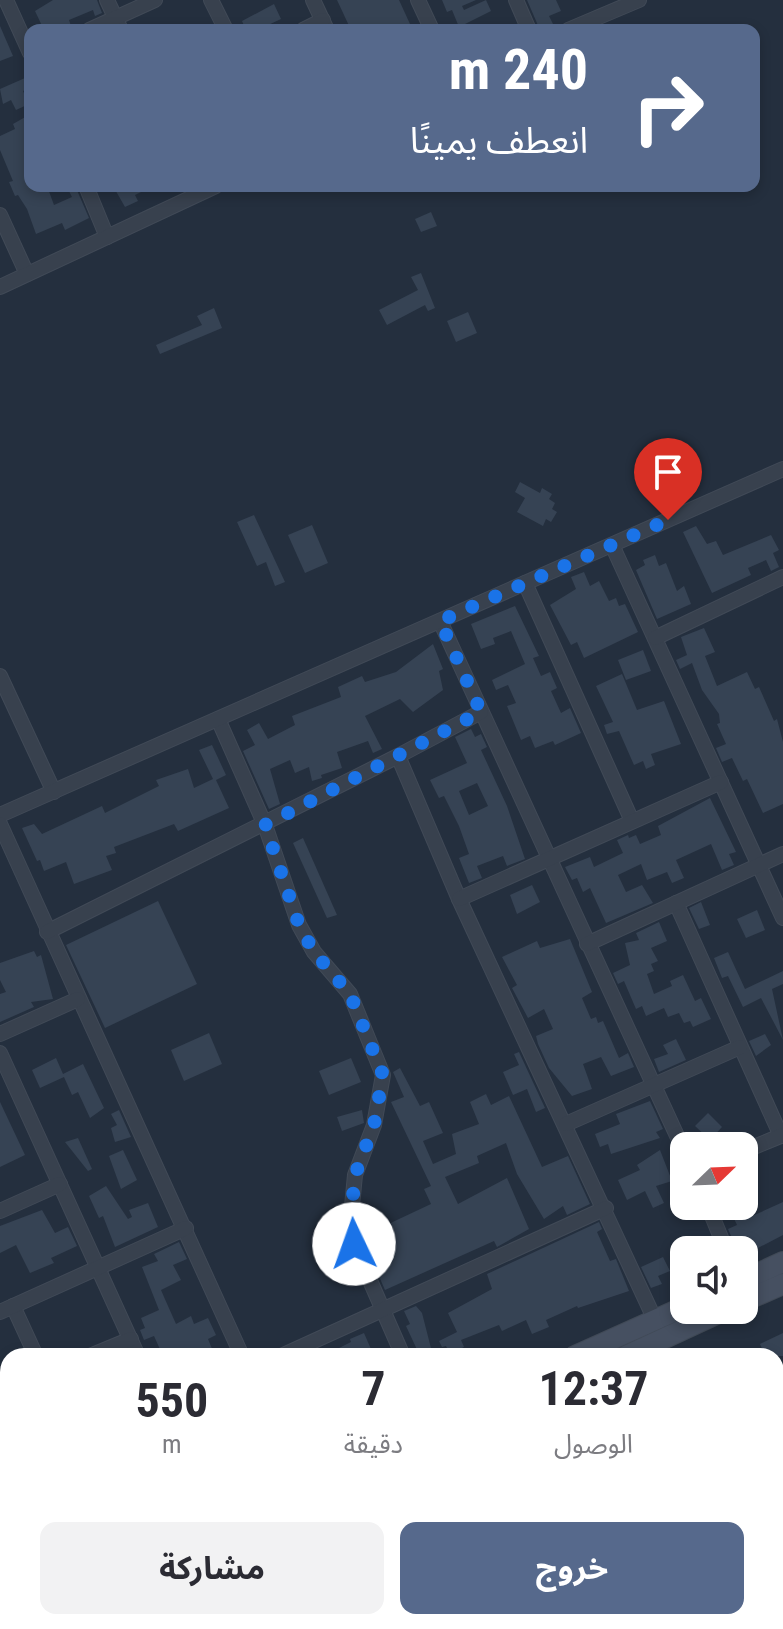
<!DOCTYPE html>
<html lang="ar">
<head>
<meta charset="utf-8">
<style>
	body { margin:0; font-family:"Roboto Condensed","Noto Sans Arabic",sans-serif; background:#f2f2f3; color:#2b2b33; direction:rtl; height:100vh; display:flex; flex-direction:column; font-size:30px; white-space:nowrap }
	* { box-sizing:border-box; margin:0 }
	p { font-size:26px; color:#7c7c81 }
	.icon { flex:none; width:44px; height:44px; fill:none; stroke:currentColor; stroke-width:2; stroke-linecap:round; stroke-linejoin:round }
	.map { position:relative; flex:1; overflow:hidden; direction:ltr }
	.panel { position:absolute; left:0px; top:1348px; width:784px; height:282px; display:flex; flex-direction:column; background:#fff; border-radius:24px 24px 0 0; box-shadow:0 4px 12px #0003; direction:rtl }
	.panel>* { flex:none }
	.top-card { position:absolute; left:24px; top:24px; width:736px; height:168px; border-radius:16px; box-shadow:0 4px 12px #0003; direction:rtl; background:#56698c; color:#fff; overflow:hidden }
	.needle { width:52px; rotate:67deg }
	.buttons { position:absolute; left:670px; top:1132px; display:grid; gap:16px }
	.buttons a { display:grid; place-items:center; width:88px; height:88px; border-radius:16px; background:#fff; box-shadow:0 4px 12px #0003; font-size:40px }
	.pin { position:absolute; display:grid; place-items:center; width:68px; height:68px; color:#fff; margin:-82px -34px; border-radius:50% 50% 50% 0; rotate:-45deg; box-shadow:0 0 8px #0007 }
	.pin .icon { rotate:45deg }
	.me { position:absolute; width:88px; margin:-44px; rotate:357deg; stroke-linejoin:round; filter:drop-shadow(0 0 6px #0008) }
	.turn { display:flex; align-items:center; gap:28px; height:168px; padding:0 40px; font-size:36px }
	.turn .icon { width:104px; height:104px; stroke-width:2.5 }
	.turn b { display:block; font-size:56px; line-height:68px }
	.eta { display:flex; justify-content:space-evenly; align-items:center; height:136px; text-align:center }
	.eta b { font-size:48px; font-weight:700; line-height:56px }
	.action { display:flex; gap:16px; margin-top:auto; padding:16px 40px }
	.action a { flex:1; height:92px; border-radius:16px; background:#56698c; color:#fff; font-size:32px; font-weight:700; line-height:92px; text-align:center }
	.action a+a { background:#f2f2f3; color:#2b2b33 }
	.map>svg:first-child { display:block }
	.building { fill:#364354; fill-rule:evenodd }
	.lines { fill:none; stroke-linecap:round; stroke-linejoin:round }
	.minor-casing { stroke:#414a57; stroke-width:16 }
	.secondary-casing { stroke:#414a57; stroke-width:22 }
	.minor { stroke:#38414e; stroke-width:14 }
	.secondary { stroke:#465061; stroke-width:20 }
	.route { stroke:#1a73e8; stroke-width:14; stroke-dasharray:0 25.2 }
</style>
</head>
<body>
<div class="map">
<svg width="783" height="1629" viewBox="0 0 783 1629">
	<rect width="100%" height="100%" fill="#242f3e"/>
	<g class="building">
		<path d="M53,0h44l5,13 -7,3 -2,-6 -24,10 2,6 -27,4 -9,-19z"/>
		<path d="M337,0h62l11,24 -17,6h-42z"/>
		<path d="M442,0h34l-14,6 2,4 22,-10 5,11 -32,16 -7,-17 -5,2z"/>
		<path d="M527,0h29l5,11 -12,5 4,8 -13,6z"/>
		<path d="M274,4l7,15 -15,7 2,4h-22l-4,-9z"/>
		<path d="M0,26l13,30 -13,5z"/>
		<path d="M25,78l5,10 -7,3 6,13 -13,6 -5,-10 -8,4 -3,-15z"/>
		<path d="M27,116l3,70h17l7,19 18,-8 -3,-6 7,-3 13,30 -24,12 -3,-7 -26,11 -9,-25 -9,-14 -3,1 -6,-14 4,-1 -13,-31v-14l15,-7 -2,-5z"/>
		<path d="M113,186h40l-18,9 3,6 -13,6z"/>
		<path d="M431,212l6,14 -16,6 -6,-13z"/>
		<path d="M421,273l14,35 -7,3 -3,-6 -38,20 -8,-15 39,-20 -7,-13z"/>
		<path d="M214,308l8,20 -62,26 -4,-9 46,-20 -5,-9z"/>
		<path d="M468,312l9,21 -21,9 -9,-21z"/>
		<path d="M520,482l20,11 2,-5 10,6 -3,5 6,4 -3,6 5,3 -6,10 -5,-3 -3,7 -26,-14 8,-14 -10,-6z"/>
		<path d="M254,515l31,67 -10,4 -9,-24 -9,4 -20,-44z"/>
		<path d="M312,525l16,38 -23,10 -17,-38z"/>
		<path d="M696,526l11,18 9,-3 7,14 48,-20 8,15 -6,3 6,14 -8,4 -5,-11 -18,8 3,7 -39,18 -29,-61z"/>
		<path d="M655,555l4,11 7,-3 11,28 7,-5 7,18 -34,15 -21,-49 9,-5 -2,-5z"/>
		<path d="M584,572l6,14 9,-5 10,20 7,-3 3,8 6,-2 13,28 -54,26 -7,-16 -6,3 -21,-40 26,-16 -5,-12z"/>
		<path d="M515,606l24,50 -6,2 8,18 9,-4 7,16 -6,3 10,22 9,-5 11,25 -26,12 -2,-4 -18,7 -5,-12 -9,4 -14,-34 9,-3 -8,-18 -12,5 -4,-10 33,-16 -14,-33 -18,7 2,6 -14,5 -10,-25z"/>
		<path d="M704,628l11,24 -10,4 12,30 30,-14 8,17 4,-2 15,34 3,-2 6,23v62l-20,9 -16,-34 -4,2 -11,-23 -10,4 -6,-14 10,-4 -9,-20 3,-1 -1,-9 -17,-24 -10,-27 -12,6 -4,-9 11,-5 -6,-18z"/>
		<path d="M433,644l10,25 -4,2 4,19 -30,22 -13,-13 -35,17 17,33 -9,4 -5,-12 -31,11 5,16 -21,7 1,3 -10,3 -3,-14 -14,6 -5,-13 -20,9 10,35 -11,5 -26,-58 12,-6 -8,-15 12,-7 9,16 27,-14 -3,-9 49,-19 -3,-10 24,-11 3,6 31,-10z"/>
		<path d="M643,650l8,21 -25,9 -8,-20z"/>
		<path d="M622,674l15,36 27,-9 17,43 -30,10 4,11 -9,4 -3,-8 -9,4 -15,-34 -12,3 -3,-9 9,-3 -17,-36z"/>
		<path d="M471,729l4,8 6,-3 6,13 -6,3 26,56 18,53 -18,7 -4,-10 -26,10 5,12 -13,5 -10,-25 10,-4 -10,-28 -15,-30 -5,2 -9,-18 37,-17 -12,-26zM477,783l11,23 -19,9 -10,-24z"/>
		<path d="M212,745l14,30 -10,5 13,28 -51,23 -4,-7 -60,23 2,6 -10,3 6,14 -38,14 -8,-22 -22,9 -4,-11 -3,1 -15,-33 12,-4 8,10 60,-28 3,7 54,-27 -3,-6 32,-11 6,19 19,-9 -14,-29z"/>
		<path d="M710,798l26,54 -7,2 5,11 -12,5 -11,-26 -35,16 8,18 -12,5 -5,-11 -20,8 -6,-16 -23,11 8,17 16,-7 11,18 -47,20 -16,-35 -7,4 -6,-14 -5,2 -7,-13 25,-10 4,10 29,-14 -6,-13 11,-5 1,3 7,-3 4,9 21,-9 -3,-9z"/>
		<path d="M303,838l34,77 -10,3 -34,-75z"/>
		<path d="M532,885l8,17 -23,12 -7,-19z"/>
		<path d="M158,901l39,83 -92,44 -39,-83z"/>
		<path d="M701,902l9,23 -11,4 -10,-21z"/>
		<path d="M757,910l8,20 -19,8 -9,-19z"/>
		<path d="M659,922l8,19 -16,7 7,13 -7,3 3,7 -7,3 7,20 18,-8 -2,-5 13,-6 12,26 6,-3 10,21 -18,8 -3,-6 -6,2 -5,-10 -11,4 -4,-9 -18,8 -4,-10 -6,3 -12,-28 -6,3 -5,-11 17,-8 -5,-22 14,-3 -3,-7z"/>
		<path d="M570,939l22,53 -10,6 9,21 5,-2 2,6 5,-2 16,37 9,-5 6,14 -23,9 -10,-19 -18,7 9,25 -20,7 -23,-28 -11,-24 -2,-8 17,-7 -9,-20 -16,9 -16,-30 5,-3 -15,-28 35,-16 3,7z"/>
		<path d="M34,951l3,6 4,-2 12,44 -22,3 3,5 -34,15v-28l6,-2 -6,-12v-17z"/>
		<path d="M728,952l17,37 38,-18v13l-11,5 11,51 -22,-42 -18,9 -15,-31 -6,2 -8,-20z"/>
		<path d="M209,1033l13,31 -38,17 -13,-31z"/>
		<path d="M765,1034l6,11 -15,11 -7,-15z"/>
		<path d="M676,1039l10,21 -27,12 -5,-13 14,-5 -5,-9z"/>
		<path d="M519,1052l26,56 -9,4 -9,-23 -14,6 -10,-23 16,-7 -5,-11z"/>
		<path d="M56,1058l7,16 20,-10 21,44 -14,10 -12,-26 -6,3 -8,-18 -24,11 -8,-18z"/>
		<path d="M351,1058l10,24 -32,13 -10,-24z"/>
		<path d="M400,1068l20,38 9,-4 14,31 -20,8 10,23 23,-10 -4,-20 27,-10 -9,-22 16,-8 5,11 18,-9 33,71 26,-11 22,48 -23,11 -4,-9 -19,13 -27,-45 -11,-31 -29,13 2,7 -34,14 13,27 49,-26 22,51 -32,18 -3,-6 -109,49 -21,-48v-7l6,-3 -6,-15 12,-5 6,15 49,-23 -7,-15 7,-3 -40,-84 13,-5 -11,-25z"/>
		<path d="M650,1101l13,28 -7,3 4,6 -49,16 -3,-10 -8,3 -5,-13 25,-10 -4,-10z"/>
		<path d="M0,1102l25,53 -25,12z"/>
		<path d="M119,1110l12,27 -16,5 -4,-14 6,-3 -6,-11z"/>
		<path d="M362,1110l2,13 -22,8 -5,-14z"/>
		<path d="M708,1113l14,14 -12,13 -15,-14z"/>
		<path d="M78,1138l14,31 -4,2 -23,-29z"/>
		<path d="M123,1150l14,30 -16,9 -12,-33z"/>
		<path d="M660,1150l12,31 -16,5 8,17 -11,5 -8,-17 -18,9 -9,-20 22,-10 -3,-5z"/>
		<path d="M106,1186l22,33 4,-2 -3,-7 19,-7 10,24 -43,20 -12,-31 -4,2 -10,-22z"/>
		<path d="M783,1202v33l-27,14 -6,-11 -15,7 -7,-16 9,-4 -9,-19h17l5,11z"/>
		<path d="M42,1210l13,23 13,-6 9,19 -26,12 3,5 -24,10 -14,-28 -16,8v-27z"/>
		<path d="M599,1222l3,7 -5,3 13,29 6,-2 13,32 -51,17 -1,-2 -31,14 3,7 -17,7 -6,-14 -24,11 -3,-6 -38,15 3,7 -14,7 -4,-8 -4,1 -3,-6 18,-9 -9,-19 44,-24 -5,-15z"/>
		<path d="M179,1242l8,17 -14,6 8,15 -20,10 3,7 12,27 15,-8 3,8 14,-6 8,17 -8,4 7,17h-52l-9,-20 -10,4 -4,-10 5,-2 -4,-10 18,-8 -17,-43 16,-6 -4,-7z"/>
		<path d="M663,1257l7,14 -12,5 4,8 -11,4 -10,-21z"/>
		<path d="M416,1306l6,7 11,43h-13l-14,-30 4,-2 -6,-13z"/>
		<path d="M364,1333l10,23h-51l28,-14 -1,-3z"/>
		<path d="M783,1333v23h-18l-5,-12z"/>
	</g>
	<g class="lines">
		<defs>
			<g id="minor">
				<path d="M6,0l24,53"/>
				<path d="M107,0l14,30"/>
				<path d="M211,0l15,30"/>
				<path d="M313,0l14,30"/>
				<path d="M418,0l14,30"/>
				<path d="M516,0l13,30"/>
				<path d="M89,30l66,-30"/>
				<path d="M303,30l20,-10"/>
				<path d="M568,30l71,-30"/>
				<path d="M86,186l21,51"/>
				<path d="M0,215l27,59"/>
				<path d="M0,287l216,-101"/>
				<path d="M612,545l171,373"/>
				<path d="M525,583l107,238"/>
				<path d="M440,621l244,530"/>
				<path d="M655,638l128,-61"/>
				<path d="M0,676l54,116"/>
				<path d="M481,712l-83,44 61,143 196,421"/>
				<path d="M218,719l47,106 34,100 15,27 36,42 33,81 -9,50 -19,50 -3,31 2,38 49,112"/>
				<path d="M0,815l783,-346"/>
				<path d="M0,824l242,532"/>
				<path d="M459,899l262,-117"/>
				<path d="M676,903l105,233"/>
				<path d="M47,932l351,-176"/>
				<path d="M587,944l196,-90"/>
				<path d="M0,1034l78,-35"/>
				<path d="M0,1053l138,303"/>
				<path d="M566,1124l174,-77"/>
				<path d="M744,1151l39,-16"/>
				<path d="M708,1206l18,44"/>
				<path d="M0,1211l60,-27"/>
				<path d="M13,1306l23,50"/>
				<path d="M0,1312l186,-84"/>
				<path d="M90,1356l41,-17"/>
				<path d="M281,1356l325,-148"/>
				<path d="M776,1430l7,-3"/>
				<path d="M0,1500l8,17"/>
				<path d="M776,1501l7,-4"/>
				<path d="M776,1615l6,14"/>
				<path d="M246,1622l3,7"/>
				<path d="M364,1622l3,7"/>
				<path d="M472,1622l3,7"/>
				<path d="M575,1622l3,7"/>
				<path d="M677,1622l3,7"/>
			</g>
			<g id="secondary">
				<path d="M744,1280l39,-18"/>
				<path d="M744,1301l39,-17"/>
				<path d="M575,1356l109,-49"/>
				<path d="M626,1356l99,-46"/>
				<path d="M0,1619l8,-4"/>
				<path d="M41,1629l17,-7"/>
			</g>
		</defs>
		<use href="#minor" class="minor-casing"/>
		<use href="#secondary" class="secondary-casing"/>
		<use href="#minor" class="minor"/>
		<use href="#secondary" class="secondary"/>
	</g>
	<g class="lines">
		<path class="route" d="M354,1244l-2,-38 3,-31 19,-50 9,-50 -33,-81 -36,-42 -15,-27 -34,-100 216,-113 -41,-91 228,-101"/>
	</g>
</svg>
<div class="buttons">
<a><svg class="needle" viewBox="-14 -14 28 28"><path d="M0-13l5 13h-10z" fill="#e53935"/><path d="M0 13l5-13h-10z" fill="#7c7c81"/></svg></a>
<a><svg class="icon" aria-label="sound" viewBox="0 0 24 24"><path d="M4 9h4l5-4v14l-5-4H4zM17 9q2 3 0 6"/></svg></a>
</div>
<div class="pin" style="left:668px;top:520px;background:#d93025"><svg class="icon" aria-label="arrive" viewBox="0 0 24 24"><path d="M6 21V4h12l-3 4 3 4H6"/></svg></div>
<svg class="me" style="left:354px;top:1244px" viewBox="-20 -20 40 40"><circle r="19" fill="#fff"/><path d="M0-13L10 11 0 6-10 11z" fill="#1a73e8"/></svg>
<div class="top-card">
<div class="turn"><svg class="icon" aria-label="right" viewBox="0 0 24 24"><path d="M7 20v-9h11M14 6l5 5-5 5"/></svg><div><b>240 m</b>انعطف يمينًا</div></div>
</div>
<section class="panel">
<div class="eta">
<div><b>12:37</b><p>الوصول</p></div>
<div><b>7</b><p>دقيقة</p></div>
<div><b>550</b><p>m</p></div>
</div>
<div class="action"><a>خروج</a><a>مشاركة</a></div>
</section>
</div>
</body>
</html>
